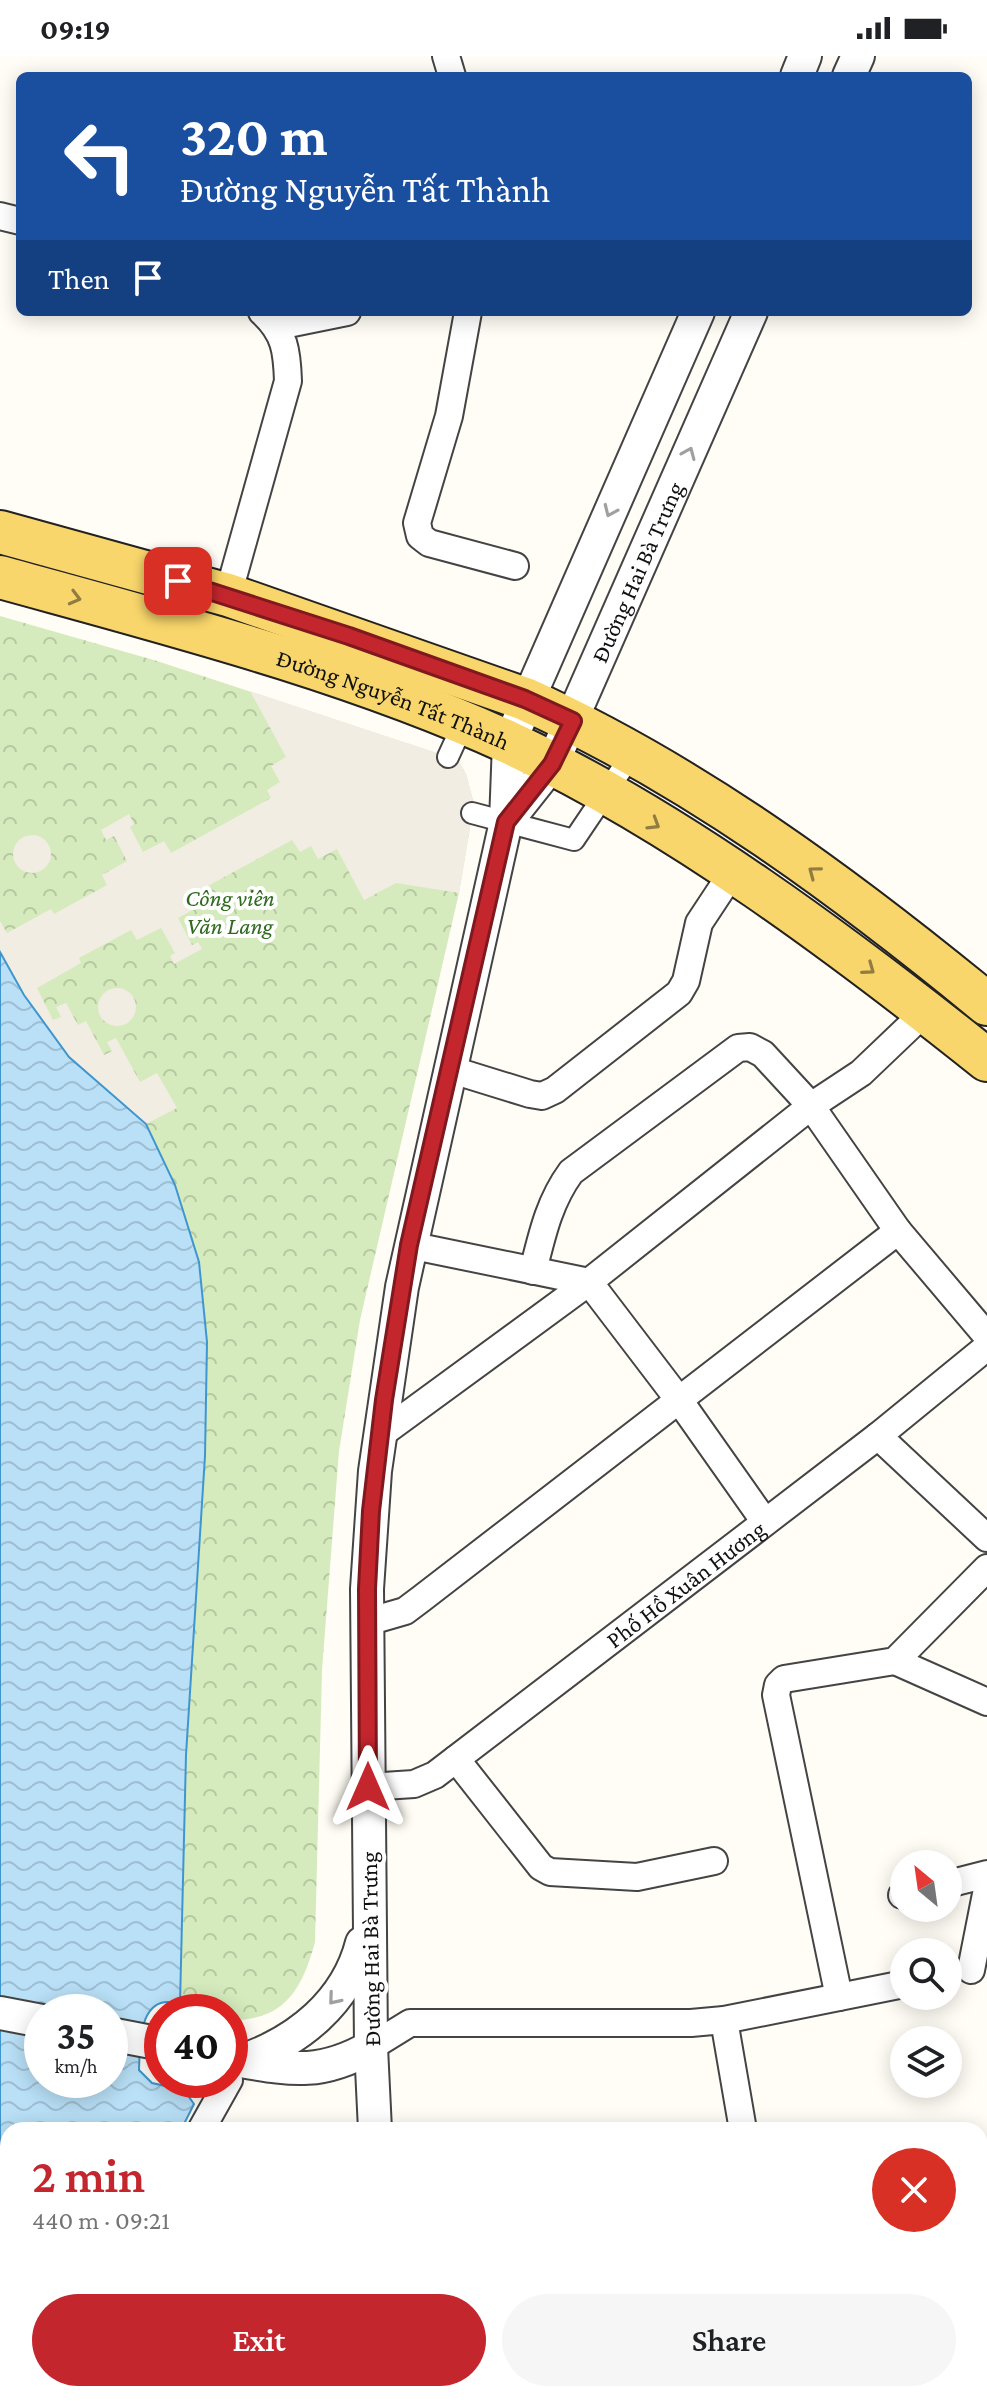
<!DOCTYPE html>
<html lang="en">
<head>
<meta charset="utf-8">
<style>
	body { margin:0; font-family:"Crimson Pro",serif; background:#f6f6f6; color:#202124; height:100vh; display:flex; flex-direction:column; font-size:30px; white-space:nowrap }
	* { box-sizing:border-box; margin:0 }
	p { font-size:26px; color:#757577 }
	.icon { flex:none; width:44px; height:44px; fill:none; stroke:currentColor; stroke-width:2; stroke-linecap:round; stroke-linejoin:round }
	.map { position:relative; flex:1; overflow:hidden }
	.drawer { position:absolute; left:0px; top:2066px; width:988px; height:280px; display:flex; flex-direction:column; background:#fff; border-radius:24px 24px 0 0; box-shadow:0 4px 20px #0003 }
	.drawer>* { flex:none }
	.hud { position:absolute; left:16px; top:16px; width:956px; height:244px; border-radius:12px; box-shadow:0 4px 20px #0003; background:#1a4fa0; color:#fff; overflow:hidden }
	.needle { width:52px; rotate:331deg }
	.fabs { position:absolute; left:890px; top:1794px; display:grid; gap:16px }
	.fabs a { display:grid; place-items:center; width:72px; height:72px; border-radius:50%; background:#fff; box-shadow:0 4px 20px #0003; font-size:40px }
	.speed { position:absolute; left:24px; top:1938px; display:flex; gap:16px; font-size:40px; font-weight:700; text-align:center }
	.speed>* { display:grid; place-content:center; width:104px; height:104px; border-radius:50%; background:#fff; box-shadow:0 4px 20px #0003; line-height:1 }
	.speed small { font-size:20px; font-weight:400 }
	.speed .limit { border:12px solid #d22; background:#fff; color:#111 }
	.pin { position:absolute; display:grid; place-items:center; width:68px; height:68px; color:#fff; margin:-34px; border-radius:16px; box-shadow:0 4px 12px #0006 }
	.me { position:absolute; width:88px; margin:-44px; rotate:0deg; stroke-linejoin:round; filter:drop-shadow(0 0 6px #0008) }
	.turn { display:flex; align-items:center; gap:28px; height:168px; padding:0 32px; font-size:36px }
	.turn .icon { width:104px; height:104px; stroke-width:2.5 }
	.turn b { display:block; font-size:56px; line-height:68px }
	.then { display:flex; align-items:center; height:76px; padding:0 32px; background:#0003; gap:16px; font-size:30px }
	.round { display:grid; place-items:center; flex:none; width:84px; height:84px; border-radius:42px; background:#f6f6f6 }
	.summary { display:flex; align-items:center; justify-content:space-between; height:136px; padding:0 32px }
	h1 { font-size:48px; font-weight:600; line-height:60px; color:#c4262e }
	.primary-button { display:flex; gap:16px; margin-top:auto; padding:16px 32px }
	.primary-button a { flex:1; height:92px; border-radius:48px; background:#c4262e; color:#fff; font-size:32px; font-weight:600; line-height:92px; text-align:center }
	.primary-button a+a { background:#f6f6f6; color:#202124 }
	.status { display:flex; justify-content:space-between; align-items:center; height:56px; padding:0 40px; background:#fff; direction:ltr }
	.status svg { height:22px; fill:currentColor }
	.map>svg:first-child { display:block }
	.park { fill:url(#park-crowns) }
	.plaza { fill:#f1ede2 }
	.water { fill:url(#water-waves); stroke:#3f96cf; stroke-width:2; fill-rule:evenodd }
	.lines { fill:none; stroke-linecap:round; stroke-linejoin:round }
	.pedestrian-casing { stroke:#444; stroke-width:24 }
	.minor-casing { stroke:#444; stroke-width:30 }
	.tertiary-casing { stroke:#444; stroke-width:36 }
	.primary-casing { stroke:#222; stroke-width:46 }
	.pedestrian { stroke:#fff; stroke-width:20 }
	.minor { stroke:#fff; stroke-width:26 }
	.tertiary { stroke:#fff; stroke-width:32 }
	.primary { stroke:#f9d66b; stroke-width:42 }
	.oneway { stroke:#a0a0a0 }
	.oneway2 { stroke:#917d42 }
	.route-casing { stroke:#7f191e; stroke-width:20 }
	.route { stroke:#c4262e; stroke-width:14 }
	.labels { text-anchor:middle; dominant-baseline:central; stroke-width:8; stroke-linejoin:round; paint-order:stroke }
	.street-label { font-size:24px; fill:#111; stroke:#fff }
	.park-label { font-size:24px; font-style:italic; fill:#2f6b1f; stroke:#fff }
</style>
</head>
<body>
<div class="status"><b>09:19</b><svg viewBox="0 0 49 12"><path d="M0 12V9h3v3zM5 12V6h3v6zM10 12V3h3v9zM15 12V0h3v12zM26 1h20v11H26zM47 4h2v5h-2z"/></svg></div>
<div class="map">
<svg width="987" height="2346" viewBox="0 0 987 2346">
	<defs>
		<pattern id="park-crowns" width="20" height="18" patternUnits="userSpaceOnUse" patternTransform="scale(2)"><rect width="20" height="18" fill="#d5ebbd"/><path d="M2 6a3 3 0 1 1 6 0M12 15a3 3 0 1 1 6 0" fill="none" stroke="#b6c8a1"/></pattern>
		<pattern id="water-waves" width="16" height="10" patternUnits="userSpaceOnUse" patternTransform="scale(2)"><rect width="16" height="10" fill="#b9e0f7"/><path d="M0 5q4-4 8 0t8 0" fill="none" stroke="#9ebfd3"/></pattern>
	</defs>
	<rect width="100%" height="100%" fill="#fffdf5"/>
	<path class="park" d="M0,560l157,45 301,99 8,14 8,30 -15,89 -99,427 -21,131 -17,219 -7,272c-13,48 -31,79 -85,78v-8h-38l-12,-8 6,-249 19,-299 2,-114 -8,-80 -24,-77 -29,-61 -77,-67 -27,-35 -42,-70z"/>
	<g class="plaza">
		<path d="M250,635l208,69 8,14 8,30 -15,89 -63,-10 -32,17 -27,-51 -19,10 -7,-13 -11,6 -8,-12 -97,53 6,12 -23,13 14,27 6,-3 4,7 -28,15 -4,-8 5,-3 -14,-25 -24,12 -6,-10 -52,28 2,5 -44,25 16,32 8,-3 -5,-10 10,-4 12,22 8,-4 18,34 8,-4 -5,-9 9,-4 24,44 17,-9 20,35 -31,16 -77,-67 -27,-35 -42,-70v-31l7,12 44,-24 3,5 53,-29 -5,-10 25,-14 -13,-25 -8,4 -5,-10 28,-16 5,10 -4,3 13,25 21,-11 7,12 100,-55 -4,-8 13,-8 -9,-16 15,-9z"/>
		<circle cx="32" cy="798" r="19"/>
		<circle cx="117" cy="951" r="19"/>
	</g>
	<path class="water" d="M0,896l24,43 45,62 77,67 29,61 24,77 8,80 -2,114 -19,299 -6,249c-41,-13 -40,38 -41,66l13,13 32,7 10,14 -13,26h-173v264h153v8h-161zM42,1956h68v68h-68z"/>
	<g class="lines">
		<defs>
			<g id="pedestrian">
				<path d="M448,701l17,-37"/>
				<path d="M472,757l102,27 58,-86"/>
			</g>
			<g id="minor">
				<path d="M446,0l6,20"/>
				<path d="M0,160l20,5"/>
				<path d="M468,256l-19,104 -32,107 3,13 9,7 86,23"/>
				<path d="M278,270l69,-14"/>
				<path d="M228,539l60,-214c-1,-30 -3,-48 -26,-69"/>
				<path d="M449,1013l81,25 12,2 13,-6 124,-97 7,-12 13,-58 33,-50"/>
				<path d="M409,1189l180,37 90,118 86,122"/>
				<path d="M533,1215c9,-36 16,-69 38,-99l167,-124 12,-1 13,7 48,52 87,125 89,105"/>
				<path d="M380,1379l209,-153 222,-176 50,-33 65,-62"/>
				<path d="M878,1380l109,102"/>
				<path d="M367,1566l38,-11 16,-12 477,-368"/>
				<path d="M895,1605l92,41"/>
				<path d="M456,1703l85,108 9,5 87,5 77,-16"/>
				<path id="s1" d="M368,1731l46,-3 21,-9 443,-339 109,-89"/>
				<path d="M948,1828l39,-10"/>
				<path d="M902,1839h2"/>
				<path d="M971,1914l16,-81"/>
				<path d="M839,1941l-63,-302 2,-10 6,-6 111,-18 92,-93"/>
				<path d="M724,1964l19,110"/>
				<path d="M371,1991l39,-24h281l33,-3 180,-36"/>
				<path d="M201,2074l28,-50"/>
				<path d="M980,2172l7,2"/>
				<path d="M980,2325l7,20"/>
				<path d="M719,2338v8"/>
				<path d="M845,2338l1,8"/>
				<path d="M178,2346v-8"/>
			</g>
			<g id="tertiary">
				<path d="M797,20l8,-20"/>
				<path d="M849,20l9,-20"/>
				<path id="s2" d="M506,766l46,-58 199,-452"/>
				<path d="M0,1957l42,8"/>
				<path d="M110,1978l52,10"/>
				<path d="M241,2005c57,-19 106,-59 121,-118"/>
				<path d="M241,2005c53,9 81,14 130,-14"/>
				<path d="M375,2074l-4,-83 -4,-458 8,-118 27,-184 104,-465 3,-79 189,-431"/>
				<path d="M389,2338v8"/>
			</g>
			<g id="primary">
				<path d="M0,476l228,63 297,104c168,76 321,189 462,305"/>
				<path id="s3" d="M0,521c170,47 350,93 510,166 166,77 334,203 477,317"/>
			</g>
		</defs>
		<use href="#pedestrian" class="pedestrian-casing"/>
		<use href="#minor" class="minor-casing"/>
		<use href="#tertiary" class="tertiary-casing"/>
		<use href="#primary" class="primary-casing"/>
		<use href="#pedestrian" class="pedestrian"/>
		<use href="#minor" class="minor"/>
		<use href="#tertiary" class="tertiary"/>
		<use href="#primary" class="primary"/>
	</g>
	<defs><path id="oneway-chevron" d="M-2-3.5L2.5 0L-2 3.5" fill="none" stroke-width="1.6" stroke-linecap="round" stroke-linejoin="round" transform="scale(2)"/></defs>
	<g class="oneway">
		<use href="#oneway-chevron" transform="translate(689 397) rotate(-67)"/>
		<use href="#oneway-chevron" transform="translate(610 455) rotate(114)"/>
		<use href="#oneway-chevron" transform="translate(334 1943) rotate(130)"/>
	</g>
	<g class="oneway2">
		<use href="#oneway-chevron" transform="translate(75 542) rotate(15)"/>
		<use href="#oneway-chevron" transform="translate(654 768) rotate(32)"/>
		<use href="#oneway-chevron" transform="translate(814 816) rotate(-143)"/>
		<use href="#oneway-chevron" transform="translate(869 913) rotate(36)"/>
	</g>
	<g class="lines">
		<defs>
			<path id="route" d="M178,525l171,55 176,63 48,22 -21,43 -46,58 -97,423 -25,155 -13,111 -4,78 1,198"/>
		</defs>
		<use href="#route" class="route-casing"/>
		<use href="#route" class="route"/>
	</g>
	<g class="labels">
		<g class="street-label">
			<text stroke="none"><textPath href="#s2" startOffset="284">Đường Hai Bà Trưng</textPath></text>
			<text stroke="none"><textPath href="#s3" startOffset="412">Đường Nguyễn Tất Thành</textPath></text>
			<text stroke="none"><textPath href="#s1" startOffset="384">Phố Hồ Xuân Hương</textPath></text>
			<text transform="translate(370 1893) rotate(-91)">Đường Hai Bà Trưng</text>
		</g>
		<g class="park-label">
			<text x="230" y="841">Công viên<tspan x="230" dy="28">Văn Lang</tspan></text>
		</g>
	</g>
</svg>
<div class="fabs">
<a><svg class="needle" viewBox="-14 -14 28 28"><path d="M0-13l5 13h-10z" fill="#e53935"/><path d="M0 13l5-13h-10z" fill="#757577"/></svg></a>
<a><svg class="icon" aria-label="search" viewBox="0 0 24 24"><circle cx="10" cy="10" r="6"/><path d="M15 15l6 6"/></svg></a>
<a><svg class="icon" aria-label="layers" viewBox="0 0 24 24"><path d="M12 4l9 5-9 5-9-5zM3 14l9 5 9-5"/></svg></a>
</div>
<div class="speed"><div>35<small>km/h</small></div><div class="limit">40</div></div>
<div class="pin" style="left:178px;top:525px;background:#d93025"><svg class="icon" aria-label="arrive" viewBox="0 0 24 24"><path d="M6 21V4h12l-3 4 3 4H6"/></svg></div>
<svg class="me" style="left:368px;top:1731px" viewBox="-20 -20 40 40"><path d="M0-17L14 15 0 8-14 15z" fill="#c4262e" stroke="#fff" stroke-width="4"/></svg>
<div class="hud">
<div class="turn"><svg class="icon" aria-label="left" viewBox="0 0 24 24"><path d="M17 20v-9H6M10 6l-5 5 5 5"/></svg><div><b>320 m</b>Đường Nguyễn Tất Thành</div></div>
<div class="then">Then<svg class="icon" aria-label="arrive" viewBox="0 0 24 24"><path d="M6 21V4h12l-3 4 3 4H6"/></svg></div>
</div>
<section class="drawer">
<div class="summary"><div><h1>2 min</h1><p>440 m · 09:21</p></div><a class="round" style="background:#d93025;color:#fff"><svg class="icon" aria-label="close" viewBox="0 0 24 24"><path d="M6 6l12 12M18 6L6 18"/></svg></a></div>
<div class="primary-button"><a>Exit</a><a>Share</a></div>
</section>
</div>
</body>
</html>
